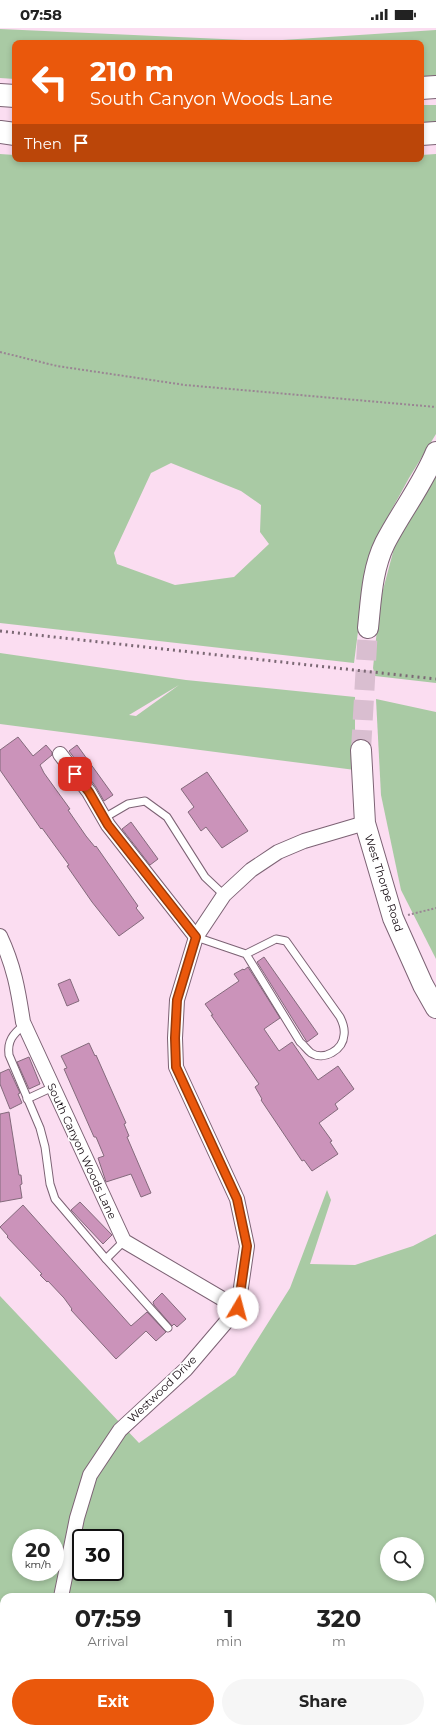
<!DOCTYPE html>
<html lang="en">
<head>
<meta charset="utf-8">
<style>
	body { margin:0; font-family:Montserrat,sans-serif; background:#f6f6f6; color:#222; height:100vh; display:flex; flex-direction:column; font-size:15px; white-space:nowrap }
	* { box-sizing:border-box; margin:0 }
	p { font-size:13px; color:#767676 }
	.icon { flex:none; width:22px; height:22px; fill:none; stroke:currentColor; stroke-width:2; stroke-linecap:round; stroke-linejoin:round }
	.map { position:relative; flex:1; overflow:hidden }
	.side { position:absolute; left:0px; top:1565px; width:436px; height:140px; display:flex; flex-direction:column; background:#fff; border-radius:12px 12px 0 0; box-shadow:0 2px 6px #0003 }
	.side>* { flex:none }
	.guide { position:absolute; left:12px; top:12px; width:412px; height:122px; border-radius:8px; box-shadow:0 2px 6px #0003; background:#ea580c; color:#fff; overflow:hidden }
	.fabs { position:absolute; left:380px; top:1509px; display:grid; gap:8px }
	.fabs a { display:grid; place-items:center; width:44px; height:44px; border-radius:50%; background:#fff; box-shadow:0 2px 6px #0003; font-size:20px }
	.speed { position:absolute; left:12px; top:1501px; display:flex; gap:8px; font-size:20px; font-weight:700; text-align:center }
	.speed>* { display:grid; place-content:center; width:52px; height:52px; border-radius:50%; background:#fff; box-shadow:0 2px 6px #0003; line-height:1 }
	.speed small { font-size:10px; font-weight:400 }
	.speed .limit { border:2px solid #111; border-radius:6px; background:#fff; color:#111 }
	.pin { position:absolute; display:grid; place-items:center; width:34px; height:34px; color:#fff; margin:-17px; border-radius:8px; box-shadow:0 2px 6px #0006 }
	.me { position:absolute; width:44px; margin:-22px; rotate:8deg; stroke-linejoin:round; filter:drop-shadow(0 0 3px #0008) }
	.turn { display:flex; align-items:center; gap:14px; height:84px; padding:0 12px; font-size:18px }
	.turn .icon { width:52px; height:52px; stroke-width:2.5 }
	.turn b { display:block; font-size:28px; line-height:34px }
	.then { display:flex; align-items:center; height:38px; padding:0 12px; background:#0003; gap:8px; font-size:15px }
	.eta { display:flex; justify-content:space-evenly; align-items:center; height:68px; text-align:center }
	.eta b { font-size:24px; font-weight:700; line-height:28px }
	.cta { display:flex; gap:8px; margin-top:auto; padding:8px 12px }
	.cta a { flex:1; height:46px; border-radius:24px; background:#ea580c; color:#fff; font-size:16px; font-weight:700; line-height:46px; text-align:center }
	.cta a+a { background:#f6f6f6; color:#222 }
	.status { display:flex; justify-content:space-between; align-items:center; height:28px; padding:0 20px; background:#fff; direction:ltr }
	.status svg { height:11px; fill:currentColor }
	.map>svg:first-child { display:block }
	.green { fill:#a9caa4; fill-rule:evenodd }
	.building { fill:#cb93ba; stroke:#846a7c }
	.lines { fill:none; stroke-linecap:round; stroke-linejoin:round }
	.secondary-tunnel { stroke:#d9bed0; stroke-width:20; stroke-dasharray:20 10; stroke-linecap:butt }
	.lane-casing { stroke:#7c6274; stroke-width:9 }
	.street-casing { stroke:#7c6274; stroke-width:16 }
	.secondary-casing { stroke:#7c6274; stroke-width:22 }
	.highway-casing { stroke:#7c6274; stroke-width:24 }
	.path { stroke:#9a8593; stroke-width:2; stroke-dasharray:2 2; stroke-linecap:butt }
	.lane { stroke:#fff; stroke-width:7 }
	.street { stroke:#fff; stroke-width:14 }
	.secondary { stroke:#fff; stroke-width:20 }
	.highway { stroke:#fff; stroke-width:22 }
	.rail { stroke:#7b6874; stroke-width:3; stroke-dasharray:2 4; stroke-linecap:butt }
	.route-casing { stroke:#983908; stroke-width:10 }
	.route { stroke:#ea580c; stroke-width:7 }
	.labels { text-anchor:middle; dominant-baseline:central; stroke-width:3.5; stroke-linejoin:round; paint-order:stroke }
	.street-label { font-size:11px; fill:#160c13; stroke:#fff }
</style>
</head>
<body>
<div class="status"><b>07:58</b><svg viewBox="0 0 49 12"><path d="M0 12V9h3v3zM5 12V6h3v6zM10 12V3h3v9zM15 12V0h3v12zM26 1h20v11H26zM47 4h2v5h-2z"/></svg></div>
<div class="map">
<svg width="436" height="1705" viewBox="0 0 436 1705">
	<rect width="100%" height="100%" fill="#fbddf1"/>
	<g class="green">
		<path d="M0,1l267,12 169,-11v46h-15v-33h-406v36l-15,-1z"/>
		<rect x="421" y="77" width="15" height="17"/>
		<path d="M0,126l15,1v4h210l94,2 16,-2h86v-4l15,-1v280l-27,44 -29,53 -15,45 -11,87 -354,-40zM171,435l70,28 20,14 -1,27 9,12 -35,33 -59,8 -58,-21 -3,-11 37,-80z"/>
		<path d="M436,446v209l-61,-7 -2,-8 7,-67 16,-60z"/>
		<path d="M0,625l186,27 169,17v73l-355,-46zM179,657l-43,31 -7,-1z"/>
		<path d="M376,671l60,13v247l-35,-69 -20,-95z"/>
		<path d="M327,1162l4,10 -21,64 45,1 58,-19 23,-12v499h-436v-437l139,147 96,-68 55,-87zM21,1510h34v34h-34zM81,1510h34v34h-34zM387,1516h30v30h-30zM4,1569h428v132h-428z"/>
	</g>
	<g class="building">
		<path d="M18,709l15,19 13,-11 6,7v3l-12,10 4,8 26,36 -2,1 18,26 9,11 1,-1 42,60 -2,2 8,10 -25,18 -27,-34 -25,-36 2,-1 -27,-37 -1,1 -41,-59v-20z"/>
		<path d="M77,717l36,50 -9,6 -8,-14 -27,-36z"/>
		<path d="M207,744l41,59 -26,17 -16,-21 -5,4 -13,-19 6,-5 -13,-18z"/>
		<path d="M131,794l27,37 -8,6 -28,-36z"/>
		<path d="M264,929l54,77 -11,8 -50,-80z"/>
		<path d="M248,939l32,51 -16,11 15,22 13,-9 26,38 20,-14 16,23 -19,15 3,5 -19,14 13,18 -2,1 8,12 -26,17 -8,-11 -2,1 -41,-61 1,-1 -7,-12 4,-3 -48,-69h2l-8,-11 34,-23 -5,-7 9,-5 1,1z"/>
		<path d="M70,951l9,22 -12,5 -9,-22z"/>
		<path d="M89,1015l6,13 1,-1 30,68 -2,1 5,12 -2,1 24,56 -10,4 -10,-23 -25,8 -8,-24 6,-2 -8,-19h-2l-30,-68 3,-1 -6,-12z"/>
		<path d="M29,1029l11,27 -11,5 -12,-27z"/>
		<path d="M9,1041l11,24 -2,1 4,9 -12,6 -10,-25v-11z"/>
		<path d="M9,1084l10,63h2l1,9 -2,1 2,13 -22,4v-88z"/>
		<path d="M80,1174l32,33 -9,9 -32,-34z"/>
		<path d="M23,1177l108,121 16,-14 19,20 -10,9 -10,-10 -30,28 -45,-49 1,-1 -8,-11 -16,-17 -1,1 -7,-7 2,-1 -35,-37 1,-1 -8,-9z"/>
		<path d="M162,1265l24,26 -9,8 -3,-3 -2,2 -18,-21 -1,-3z"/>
	</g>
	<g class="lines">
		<path class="secondary-tunnel" d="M361,722l7,-122"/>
		<defs>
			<g id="lane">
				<path d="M104,790l24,-14 17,-3 22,16 38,60 19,18"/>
				<path d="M196,909l50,17 54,88c4,3 7,8 11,11 13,8 32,-3 33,-18 1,-6 -1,-12 -4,-18l-54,-76 -10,-2 -30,15"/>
				<path d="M24,997c-11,9 -17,16 -15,30l31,73 5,19 5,37 5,15 51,60 18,-18"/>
				<path d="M27,1071l26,-12"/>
				<path d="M106,1231l62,69"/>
			</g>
			<g id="street">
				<path d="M60,726l29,38 19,33 88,112"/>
				<path d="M0,908c14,30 18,53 23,86l101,219 114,67"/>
				<path d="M61,1569l16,-79 13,-43 30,-45 66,-61 52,-61 9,-62 -10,-47 -61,-132 -1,-29 2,-38 19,-63 28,-42 27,-25 27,-18 26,-11 61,-18"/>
				<path d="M0,1699l4,-4"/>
			</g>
			<g id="secondary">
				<path d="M368,600c3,-28 4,-59 17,-85 16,-31 38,-59 51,-91"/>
				<path d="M361,722l4,73 28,95 30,67 13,23"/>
			</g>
			<g id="highway">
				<path d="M421,60l15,-1"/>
				<path d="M0,67l15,1"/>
				<path d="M0,104l15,2"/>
				<path d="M421,106l15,-1"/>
			</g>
		</defs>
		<use href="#lane" class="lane-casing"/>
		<use href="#street" class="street-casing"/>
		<use href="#secondary" class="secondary-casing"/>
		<use href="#highway" class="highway-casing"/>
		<g class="path">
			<path d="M0,324l57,14 128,19 251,22"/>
			<path d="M408,887l28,-7"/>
		</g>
		<use href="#lane" class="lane"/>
		<use href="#street" class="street"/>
		<use href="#secondary" class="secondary"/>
		<use href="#highway" class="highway"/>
		<path class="rail" d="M0,603l436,48"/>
	</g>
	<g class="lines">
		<defs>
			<path id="route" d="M75,746l14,18 19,33 88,112 -19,63 -2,38 1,29 61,132 10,47 -9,62"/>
		</defs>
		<use href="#route" class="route-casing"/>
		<use href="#route" class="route"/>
	</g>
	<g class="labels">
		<g class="street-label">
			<text transform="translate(384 855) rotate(72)">West Thorpe Road</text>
			<text transform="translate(82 1123) rotate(65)">South Canyon Woods Lane</text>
			<text transform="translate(162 1361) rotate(-44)">Westwood Drive</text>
		</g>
	</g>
</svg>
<div class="fabs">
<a><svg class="icon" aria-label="search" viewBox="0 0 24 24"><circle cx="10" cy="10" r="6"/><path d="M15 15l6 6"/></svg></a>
</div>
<div class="speed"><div>20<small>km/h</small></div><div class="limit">30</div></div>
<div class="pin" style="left:75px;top:746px;background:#d93025"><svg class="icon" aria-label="arrive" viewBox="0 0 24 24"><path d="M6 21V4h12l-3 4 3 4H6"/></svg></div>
<svg class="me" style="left:238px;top:1280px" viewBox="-20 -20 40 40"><circle r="19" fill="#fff"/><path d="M0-13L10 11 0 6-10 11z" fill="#ea580c"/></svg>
<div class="guide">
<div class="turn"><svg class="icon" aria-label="left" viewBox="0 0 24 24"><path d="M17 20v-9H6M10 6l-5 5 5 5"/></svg><div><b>210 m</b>South Canyon Woods Lane</div></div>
<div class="then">Then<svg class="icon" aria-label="arrive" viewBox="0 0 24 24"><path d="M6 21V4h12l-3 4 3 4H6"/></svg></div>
</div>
<section class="side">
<div class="eta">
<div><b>07:59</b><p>Arrival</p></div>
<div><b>1</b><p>min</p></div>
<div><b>320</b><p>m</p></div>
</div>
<div class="cta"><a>Exit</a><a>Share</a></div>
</section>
</div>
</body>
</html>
